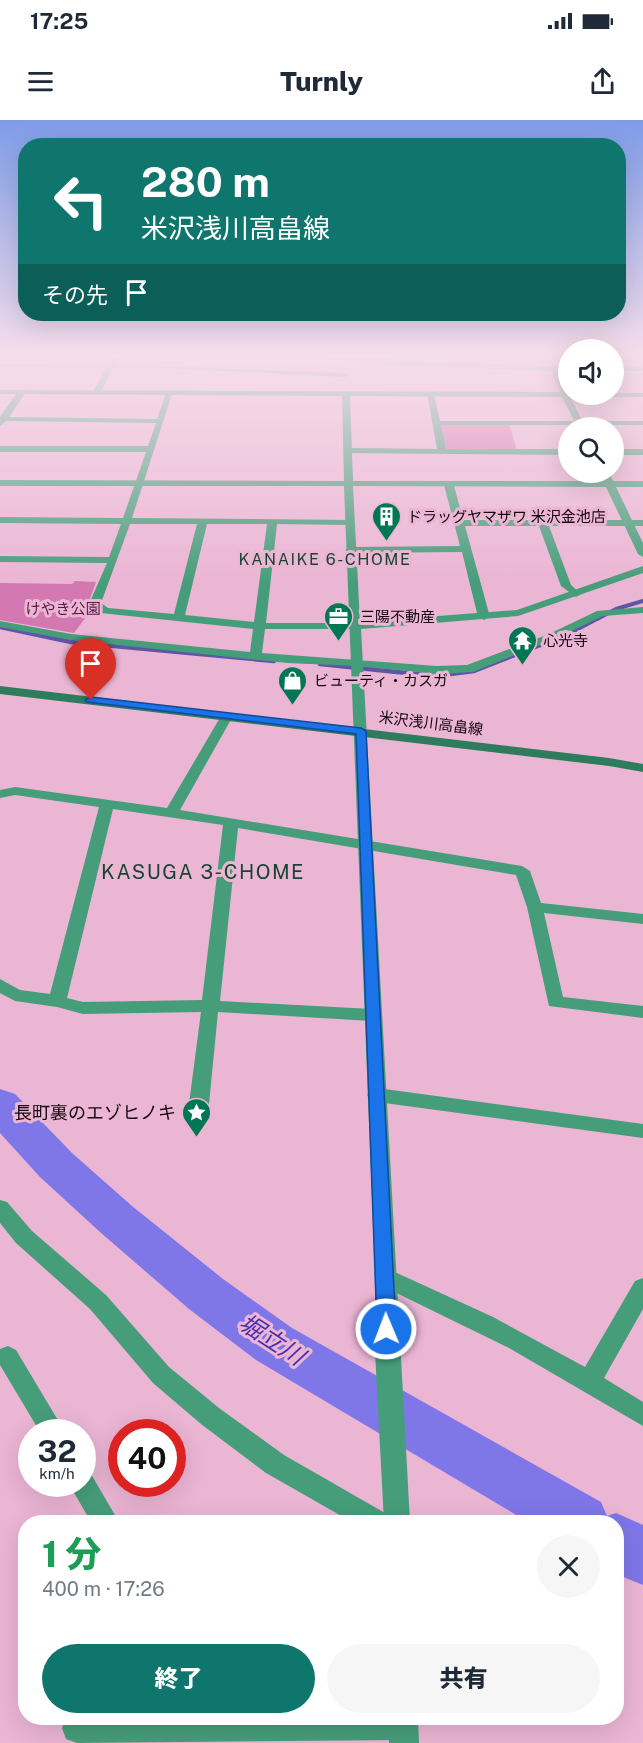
<!DOCTYPE html>
<html lang="ja">
<head>
<meta charset="utf-8">
<style>
	body { margin:0; font-family:"Public Sans","Noto Sans JP",sans-serif; background:#f6f6f7; color:#1f2937; height:100vh; display:flex; flex-direction:column; font-size:22px; white-space:nowrap }
	* { box-sizing:border-box; margin:0 }
	p { font-size:20px; color:#747a83 }
	.icon { flex:none; width:33px; height:33px; fill:none; stroke:currentColor; stroke-width:2; stroke-linecap:round; stroke-linejoin:round }
	.map { position:relative; flex:1; overflow:hidden }
	.side { position:absolute; left:18px; top:1395px; width:606px; height:210px; display:flex; flex-direction:column; background:#fff; border-radius:24px; box-shadow:0 6px 24px #0002 }
	.side>* { flex:none }
	.guide { position:absolute; left:18px; top:18px; width:608px; height:183px; border-radius:24px; box-shadow:0 6px 24px #0002; background:#0f766e; color:#fff; overflow:hidden }
	.tools { position:absolute; left:558px; top:219px; display:grid; gap:12px }
	.tools a { display:grid; place-items:center; width:66px; height:66px; border-radius:50%; background:#fff; box-shadow:0 6px 24px #0002; font-size:30px }
	.speed { position:absolute; left:18px; top:1299px; display:flex; gap:12px; font-size:30px; font-weight:700; text-align:center }
	.speed>* { display:grid; place-content:center; width:78px; height:78px; border-radius:50%; background:#fff; box-shadow:0 6px 24px #0002; line-height:1 }
	.speed small { font-size:15px; font-weight:400 }
	.speed .limit { border:9px solid #d22; background:#fff; color:#111 }
	.pin { position:absolute; display:grid; place-items:center; width:51px; height:51px; color:#fff; margin:-62px -26px; border-radius:50% 50% 50% 0; rotate:-45deg; box-shadow:0 0 6px #0007 }
	.pin .icon { rotate:45deg }
	.me { position:absolute; width:66px; margin:-33px; rotate:359deg; stroke-linejoin:round; filter:drop-shadow(0 0 4px #0008) }
	.turn { display:flex; align-items:center; gap:21px; height:126px; padding:0 24px; font-size:27px }
	.turn .icon { width:78px; height:78px; stroke-width:2.5 }
	.turn b { display:block; font-size:42px; line-height:51px }
	.then { display:flex; align-items:center; height:57px; padding:0 24px; background:#0003; gap:12px; font-size:22px }
	.round { display:grid; place-items:center; flex:none; width:63px; height:63px; border-radius:32px; background:#f6f6f7 }
	.summary { display:flex; align-items:center; justify-content:space-between; height:102px; padding:0 24px }
	h1 { font-size:36px; font-weight:800; line-height:45px; color:#1e9e55 }
	.primary-button { display:flex; gap:12px; margin-top:auto; padding:12px 24px }
	.primary-button a { flex:1; height:69px; border-radius:36px; background:#0f766e; color:#fff; font-size:24px; font-weight:800; line-height:69px; text-align:center }
	.primary-button a+a { background:#f6f6f7; color:#1f2937 }
	.status { display:flex; justify-content:space-between; align-items:center; height:42px; padding:0 30px; background:#fff; direction:ltr }
	.status svg { height:16px; fill:currentColor }
	header { display:flex; justify-content:space-between; align-items:center; height:78px; padding:0 24px; background:#fff; font-size:27px; font-weight:800 }
	.map>svg:first-child { display:block }
	.green { fill:#d378b0 }
	.lines { fill:none; stroke-linecap:round; stroke-linejoin:round }
	.stream-far1 { stroke:#5f55a7; stroke-width:4 }
	.stream { stroke:#5f55a7; stroke-width:4.5 }
	.river { fill:#7f77e8; fill-rule:evenodd }
	.minor { fill:#469d79; fill-rule:evenodd }
	.tertiary { fill:#469d79; fill-rule:evenodd }
	.secondary { fill:#2e7c5d; fill-rule:evenodd }
	.route { fill:#1a73e8; stroke:#114b97; stroke-width:1.5 }
	.labels { text-anchor:middle; dominant-baseline:central; stroke-width:6; stroke-linejoin:round; paint-order:stroke }
	.far-poi-label { font-size:15px; fill:#15050f; stroke:#ebb5d4; text-anchor:start }
	.far-park-label { font-size:15px; fill:#5d1546; stroke:#ebb5d4 }
	.far-street-label { font-size:15px; fill:#15050f; stroke:#ebb5d4 }
	.far-neighbourhood-label { font-size:16px; letter-spacing:1.5px; fill:#174532; stroke:#ebb5d4 }
	.poi-label { font-size:18px; fill:#15050f; stroke:#ebb5d4; text-anchor:end }
	.neighbourhood-label { font-size:20px; letter-spacing:1.5px; fill:#174532; stroke:#ebb5d4 }
	.near-water-label { font-size:24px; font-style:italic; fill:#492fb2; stroke:#ebb5d4 }
</style>
</head>
<body>
<div class="status"><b>17:25</b><svg viewBox="0 0 49 12"><path d="M0 12V9h3v3zM5 12V6h3v6zM10 12V3h3v9zM15 12V0h3v12zM26 1h20v11H26zM47 4h2v5h-2z"/></svg></div>
<header><svg class="icon" aria-label="menu" viewBox="0 0 24 24"><path d="M4 6h16M4 12h16M4 18h16"/></svg>Turnly<svg class="icon" aria-label="share" viewBox="0 0 24 24"><path d="M12 15V3M7 8l5-5 5 5M5 13v7h14v-7"/></svg></header>
<div class="map">
<svg width="643" height="1623" viewBox="0 0 643 1623">
	<rect width="100%" height="100%" fill="#ebb5d4"/>
	<g class="green">
		<path d="M53,235h60l-6,9h-59z"/>
		<path d="M440,303h69l8,28 -71,-1z"/>
		<path d="M75,461l21,1 -9,25 2,6 -15,20 -74,-13v-37l72,1z"/>
	</g>
	<g class="lines">
		<path class="stream-far1" d="M597,499l19,-10 27,-8"/>
		<g class="stream">
			<path d="M0,507l71,15 203,19"/>
			<path d="M320,544l115,12 39,-5 92,-36 34,-18"/>
		</g>
		<path class="river" d="M0,969l15,5 57,59 60,53 91,73 69,49 309,174 6,14 9,-3 27,12v60l-27,-11v-52h-88l-272,-162 -67,-51 -89,-77 -60,-55 -40,-44z"/>
		<g class="minor">
			<path d="M285,235l283,12v4h-10l11,24 -7,2 -11,-26 -160,-6z"/>
			<path d="M115,236l3,2 -3,6 230,9 4,2 -4,2 -184,-9h-48l-12,24 -4,2 -4,-2 13,-24h-106v-4h108z"/>
			<rect x="614" y="247" width="29" height="4"/>
			<path d="M19,270l7,2 -17,25 148,2 9,-26 7,-2 -41,127 221,2v4l-3,1 -73,-1 -11,99h89l6,3 -6,3h-90l-3,24 175,13 30,-1 82,-31 48,-23 46,-4v6l-40,3 -46,22 -84,34 -36,2 -81,-8 -69,-3 -216,-23 -71,-13v-6l71,13 179,18 3,-23 -152,-16 -12,-9 18,-41 -107,-1v-6l109,1 12,-33 -121,-1v-6l123,1 23,-66h-146v-6h148l8,-23 -150,-2 -6,5v-9zM130,404h67l-23,90 -66,-6 -7,-5zM207,404h60l-13,98 -69,-7z"/>
			<path d="M427,272l7,2 6,27h203v4h-202l5,24h122v6l-224,-2v-4l3,-1 90,1z"/>
			<rect x="614" y="329" width="29" height="6"/>
			<path d="M449,362l5,3 9,35h180v6h-94l22,59 10,9 -5,3 -15,-11 -22,-60h-74l25,91 -6,3 -6,-3 -16,-65 -112,1 -5,-3 5,-3 110,-1 -16,-61z"/>
			<path d="M227,592l6,4 -53,94 342,56 8,5 11,32 102,11v10l-99,-11 19,84 80,9v12l-94,-12 -22,-99 -11,-32 -278,-47 -18,173 152,8 6,2 3,4 -3,4 -6,2 -154,-9 -9,92 -3,5 -7,2 -7,-2 -3,-5 12,-92 -118,2 -26,-7 -42,-6 -15,-8v-14l20,11 30,4 49,-187 -84,-12 -15,3v-8l15,-3 152,21 54,-92zM113,689l110,16 -21,175 -119,2 -16,-4z"/>
			<path d="M377,968l266,36v14l-266,-36 -7,-2 -3,-5 3,-5z"/>
			<path d="M0,1080l7,2 25,29 74,64 63,72 50,41 65,47 101,58 4,9h-37l-86,-49 -65,-49 -48,-41 -63,-74 -74,-66 -16,-20z"/>
			<path d="M386,1148l107,49 92,50 50,-86 8,-3v31l-39,69 39,24v24l-134,-78 -131,-64 -3,-7 3,-7z"/>
			<path d="M8,1226l8,4 49,82h-25l-40,-67v-16z"/>
			<path d="M82,1351l9,3 28,48h-28l-22,-38h13z"/>
			<path d="M65,1598h350l3,7 -5,10 -10,5 -326,3 -11,-4 -4,-11z"/>
		</g>
		<g class="tertiary">
			<path d="M0,270l568,2v2l75,-1v4h-73l16,31h-8l-16,-31 -212,-1 3,85h251l-4,-9h9l4,9h30v6h-27l27,56v14l-5,-3 -32,-67 -253,-1 7,136 157,-12 126,-44v7l-125,43 -157,13 49,893h-26l-9,-170v-75l-31,-791h-344v-6l344,1 -2,-85 -342,-2z"/>
			<path d="M388,1598h30l1,25h-30z"/>
		</g>
		<path class="secondary" d="M0,566l609,72 34,6v8l-34,-6 -609,-72z"/>
	</g>
	<linearGradient id="sky" x2="0" y2="1"><stop stop-color="#7e9ce8"/><stop offset="0.51" stop-color="#f6deec"/><stop offset="1" stop-color="#f6deec" stop-opacity="0"/></linearGradient>
	<rect width="643" height="463" fill="url(#sky)"/>
	<path class="route" d="M91,577l270,31 5,3 30,598 -3,6 -7,2 -7,-2 -2,-6 -21,-595 -269,-32 -2,-2z"/>
	<defs>
		<symbol id="building-pin" viewBox="-11 -11 22 30"><path d="M0 17L-7.5 6A9.5 9.5 0 1 1 7.5 6Z" fill="#007652" stroke="#ebb5d4"/><path d="M-4-6H4V6H1V3H-1V6H-4ZM-2.5-4.3h1.7v1.8h-1.7ZM.8-4.3h1.7v1.8H.8ZM-2.5-1h1.7V.8h-1.7ZM.8-1h1.7V.8H.8Z" fill="#fff"/></symbol>
		<symbol id="office-pin" viewBox="-11 -11 22 30"><path d="M0 17L-7.5 6A9.5 9.5 0 1 1 7.5 6Z" fill="#007652" stroke="#ebb5d4"/><path d="M-6-3h4V-5.5h4V-3h4V5H-6ZM-1-4.5V-3h2v-1.5ZM-6 0V1H6V0Z" fill="#fff"/></symbol>
		<symbol id="temple-pin" viewBox="-11 -11 22 30"><path d="M0 17L-7.5 6A9.5 9.5 0 1 1 7.5 6Z" fill="#007652" stroke="#ebb5d4"/><path d="M0-6L5-2H3V0L6.5 2.5H4V6H1.5V3h-3V6H-4V2.5H-6.5L-3 0V-2H-5Z" fill="#fff"/></symbol>
		<symbol id="shop-pin" viewBox="-11 -11 22 30"><path d="M0 17L-7.5 6A9.5 9.5 0 1 1 7.5 6Z" fill="#007652" stroke="#ebb5d4"/><path d="M-5-2.5h2.3a2.7 3.5 0 0 1 5.4 0H5L5.5 6h-11ZM-1.5-2.5h3a1.5 2.3 0 0 0-3 0Z" fill="#fff"/></symbol>
		<symbol id="sight-pin" viewBox="-11 -11 22 30"><path d="M0 17L-7.5 6A9.5 9.5 0 1 1 7.5 6Z" fill="#007652" stroke="#ebb5d4"/><path d="M0-6L1.8-2.2L6-1.7L2.9 1.2L3.7 5.4L0 3.3L-3.7 5.4L-2.9 1.2L-6-1.7L-1.8-2.2Z" fill="#fff"/></symbol>
	</defs>
	<g fill-rule="evenodd">
		<use href="#building-pin" x="370" y="380" width="33" height="45"/>
		<use href="#office-pin" x="322" y="480" width="33" height="45"/>
		<use href="#temple-pin" x="506" y="504" width="33" height="45"/>
		<use href="#shop-pin" x="276" y="544" width="33" height="45"/>
		<use href="#sight-pin" x="180" y="976" width="33" height="45"/>
	</g>
	<g class="labels">
		<g class="far-poi-label">
			<text x="407" y="396">ドラッグヤマザワ 米沢金池店</text>
			<text x="360" y="496">三陽不動産</text>
			<text x="543" y="520">心光寺</text>
			<text x="314" y="560">ビューティ・カスガ</text>
		</g>
		<g class="far-park-label">
			<text x="63" y="488">けやき公園</text>
		</g>
		<g class="far-street-label">
			<text transform="translate(431 603) rotate(7)">米沢浅川高畠線</text>
		</g>
		<g class="far-neighbourhood-label">
			<text x="325" y="439">KANAIKE 6-CHOME</text>
		</g>
		<g class="poi-label">
			<text x="176" y="992">長町裏のエゾヒノキ</text>
		</g>
		<g class="neighbourhood-label">
			<text x="203" y="752">KASUGA 3-CHOME</text>
		</g>
		<g class="near-water-label">
			<text transform="translate(272 1219) rotate(33)">堀立川</text>
		</g>
	</g>
</svg>
<div class="tools">
<a><svg class="icon" aria-label="sound" viewBox="0 0 24 24"><path d="M4 9h4l5-4v14l-5-4H4zM17 9q2 3 0 6"/></svg></a>
<a><svg class="icon" aria-label="search" viewBox="0 0 24 24"><circle cx="10" cy="10" r="6"/><path d="M15 15l6 6"/></svg></a>
</div>
<div class="speed"><div>32<small>km/h</small></div><div class="limit">40</div></div>
<div class="pin" style="left:91px;top:580px;background:#d93025"><svg class="icon" aria-label="arrive" viewBox="0 0 24 24"><path d="M6 21V4h12l-3 4 3 4H6"/></svg></div>
<svg class="me" style="left:386px;top:1209px" viewBox="-20 -20 40 40"><circle r="17" fill="#1a73e8" stroke="#fff" stroke-width="3"/><path d="M0-11L8 9 0 5-8 9z" fill="#fff"/></svg>
<div class="guide">
<div class="turn"><svg class="icon" aria-label="left" viewBox="0 0 24 24"><path d="M17 20v-9H6M10 6l-5 5 5 5"/></svg><div><b>280 m</b>米沢浅川高畠線</div></div>
<div class="then">その先<svg class="icon" aria-label="arrive" viewBox="0 0 24 24"><path d="M6 21V4h12l-3 4 3 4H6"/></svg></div>
</div>
<section class="side">
<div class="summary"><div><h1>1 分</h1><p>400 m · 17:26</p></div><a class="round"><svg class="icon" aria-label="close" viewBox="0 0 24 24"><path d="M6 6l12 12M18 6L6 18"/></svg></a></div>
<div class="primary-button"><a>終了</a><a>共有</a></div>
</section>
</div>
</body>
</html>
